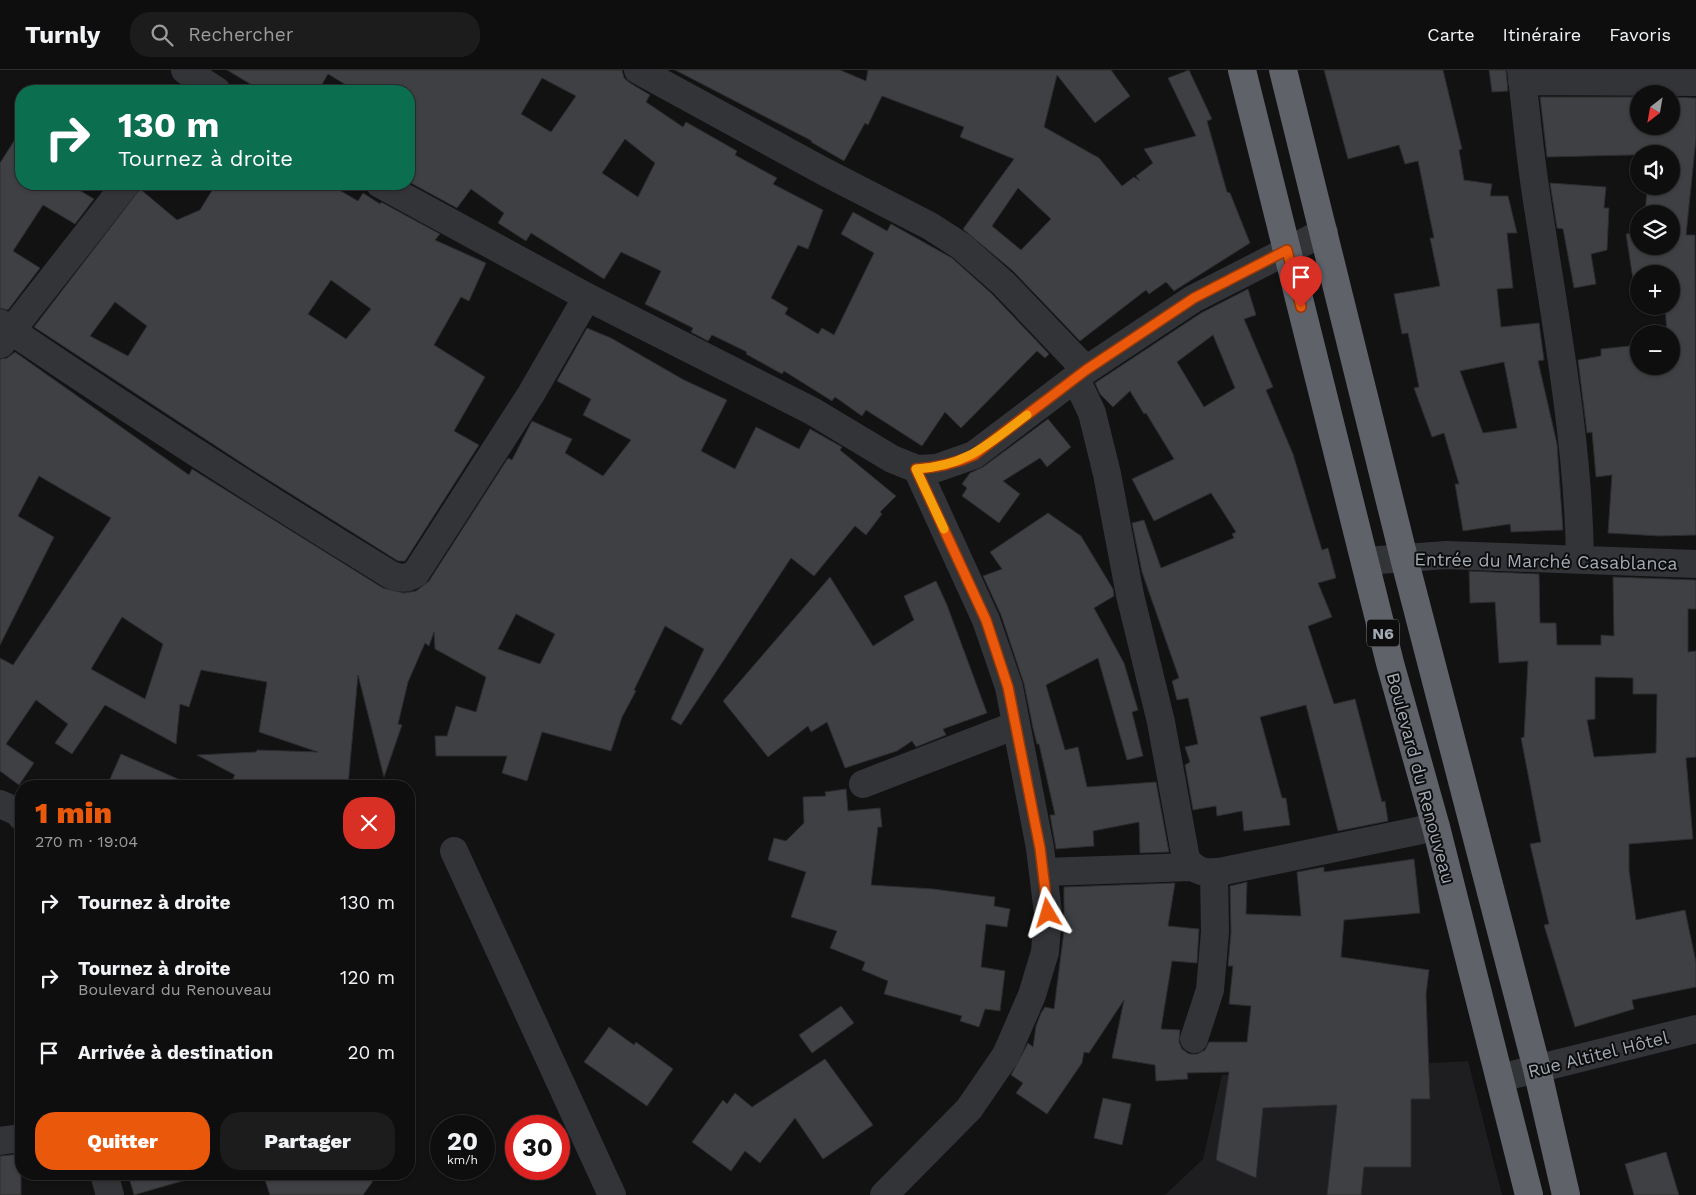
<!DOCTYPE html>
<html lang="fr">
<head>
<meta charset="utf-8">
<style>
  body { margin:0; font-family:"Work Sans",sans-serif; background:#1c1c1c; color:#f1f3f6; height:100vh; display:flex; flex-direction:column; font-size:19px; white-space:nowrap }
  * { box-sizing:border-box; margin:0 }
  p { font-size:16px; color:#9b9c9e }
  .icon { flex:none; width:28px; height:28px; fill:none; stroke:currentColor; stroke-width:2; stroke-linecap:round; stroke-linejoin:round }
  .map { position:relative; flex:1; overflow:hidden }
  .side { position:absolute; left:15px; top:710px; width:400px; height:400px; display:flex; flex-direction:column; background:#0e0e0e; border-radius:20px; box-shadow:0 1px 4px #0004,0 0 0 1px #2e2e2e }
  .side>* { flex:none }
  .hud { position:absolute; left:15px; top:15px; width:400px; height:105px; border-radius:20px; box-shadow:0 1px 4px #0004,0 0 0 1px #2e2e2e; background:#0b6e4f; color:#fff; overflow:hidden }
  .needle { width:32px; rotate:211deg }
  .buttons { position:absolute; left:1630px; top:15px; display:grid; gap:10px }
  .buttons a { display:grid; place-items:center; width:50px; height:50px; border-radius:50%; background:#0e0e0e; box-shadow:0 1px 4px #0004,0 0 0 1px #2e2e2e; font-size:25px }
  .speed { position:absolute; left:430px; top:1045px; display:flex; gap:10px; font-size:25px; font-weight:700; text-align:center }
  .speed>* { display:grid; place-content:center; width:65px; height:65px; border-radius:50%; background:#0e0e0e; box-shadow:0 1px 4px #0004,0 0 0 1px #2e2e2e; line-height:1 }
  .speed small { font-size:12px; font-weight:400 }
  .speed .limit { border:8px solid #d22; background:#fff; color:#111 }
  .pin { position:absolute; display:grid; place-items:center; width:42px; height:42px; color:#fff; margin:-51px -21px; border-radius:50% 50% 50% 0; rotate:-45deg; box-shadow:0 0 5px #0007 }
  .pin .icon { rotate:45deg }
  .me { position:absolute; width:55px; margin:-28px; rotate:353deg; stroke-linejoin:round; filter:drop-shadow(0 0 4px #0008) }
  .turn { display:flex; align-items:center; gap:18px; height:105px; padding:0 20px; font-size:22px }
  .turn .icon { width:65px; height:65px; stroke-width:2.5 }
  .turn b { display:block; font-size:35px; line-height:42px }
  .round { display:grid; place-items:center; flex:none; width:52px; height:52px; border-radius:20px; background:#1c1c1c }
  .head { display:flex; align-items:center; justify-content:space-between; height:85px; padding:0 20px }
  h1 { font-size:30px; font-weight:800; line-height:38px; color:#ea580c }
  .primary-button { display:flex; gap:10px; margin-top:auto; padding:10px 20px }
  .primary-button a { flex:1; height:58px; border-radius:20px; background:#ea580c; color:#fff; font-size:20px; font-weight:800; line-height:58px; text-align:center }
  .primary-button a+a { background:#1c1c1c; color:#f1f3f6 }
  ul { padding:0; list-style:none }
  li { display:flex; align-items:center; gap:15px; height:75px; padding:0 20px }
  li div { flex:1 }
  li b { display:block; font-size:19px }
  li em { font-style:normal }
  header { display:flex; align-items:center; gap:30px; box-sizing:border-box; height:70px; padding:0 25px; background:#0e0e0e; border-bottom:1px solid #2e2e2e }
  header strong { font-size:24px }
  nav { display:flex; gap:28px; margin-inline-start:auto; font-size:18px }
  .search { width:350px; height:45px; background:#1c1c1c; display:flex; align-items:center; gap:12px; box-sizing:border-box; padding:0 18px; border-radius:20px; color:#9b9c9e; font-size:19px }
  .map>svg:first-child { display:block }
  .built { fill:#1e1e20 }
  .building { fill:#3e4043; stroke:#2c2c2f; fill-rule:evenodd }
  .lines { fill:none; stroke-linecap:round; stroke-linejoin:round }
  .street { stroke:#333438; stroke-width:28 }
  .highway { stroke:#5f6269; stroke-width:28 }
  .route-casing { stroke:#983908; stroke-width:12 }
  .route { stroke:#ea580c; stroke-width:9 }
  .slow { stroke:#f59e0b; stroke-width:9 }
  .labels { text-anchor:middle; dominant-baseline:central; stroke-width:4; stroke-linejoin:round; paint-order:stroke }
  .shield { fill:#0d0d0e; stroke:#767b82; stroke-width:1 }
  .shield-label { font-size:16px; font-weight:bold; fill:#a3aab4 }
  .street-label { font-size:18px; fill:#a3aab4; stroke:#0d0d0e }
</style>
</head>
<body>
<header>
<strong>Turnly</strong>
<div class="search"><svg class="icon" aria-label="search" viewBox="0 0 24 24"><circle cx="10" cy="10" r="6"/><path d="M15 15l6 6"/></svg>Rechercher</div>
<nav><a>Carte</a><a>Itinéraire</a><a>Favoris</a></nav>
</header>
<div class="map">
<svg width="1696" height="1125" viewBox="0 0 1696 1125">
  <rect width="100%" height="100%" fill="#121213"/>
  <path class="built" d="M 1468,991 L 1502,1125 L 1165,1125 L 1203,1089 L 1222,1005 Z"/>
  <path class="building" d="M 227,0 L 622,0 L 624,8 L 630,13 L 650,25 L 646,32 L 683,57 L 686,52 L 737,81 L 735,85 L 777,108 L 773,114 L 823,140 L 808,179 L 798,175 L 771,228 L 788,238 L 785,244 L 818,264 L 822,258 L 834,265 L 874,183 L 841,164 L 853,142 L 887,161 L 891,154 L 952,188 L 992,224 L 1049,284 L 1045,288 L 1037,281 L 961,358 L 945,342 L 922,376 L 866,340 L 862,346 L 835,327 L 832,331 L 784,301 L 782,304 L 746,284 L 747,282 L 712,265 L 708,271 L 691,262 L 693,258 L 645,234 L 661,201 L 621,182 L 604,209 L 531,163 L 526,171 L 498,153 L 504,143 L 471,119 L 457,138 L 409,112 L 409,21 L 356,21 L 328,4 L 318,21 L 262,21 ZM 542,8 L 576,26 L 551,62 L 521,44 ZM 625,69 L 655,93 L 638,127 L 602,103 Z
    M 675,0 L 840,0 L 866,11 L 868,0 L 1111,0 L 1130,26 L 1095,53 L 1057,5 L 1044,57 L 1099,88 L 1122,116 L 1134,107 L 1140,111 L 1136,106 L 1153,93 L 1144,79 L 1196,66 L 1168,8 L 1189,0 L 1212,49 L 1207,51 L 1227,122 L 1230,123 L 1250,173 L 1174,221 L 1166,212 L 1149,224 L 1146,220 L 1080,271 L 1013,201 L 963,159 L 1014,89 L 960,67 L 964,57 L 882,26 L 868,55 L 865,53 L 844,91 L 811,72 L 812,71 ZM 1018,118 L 1051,149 L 1021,180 L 992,156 Z
    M 1324,0 L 1443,0 L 1462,79 L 1459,80 L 1464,110 L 1492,114 L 1490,126 L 1508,126 L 1517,163 L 1507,163 L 1513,218 L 1497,219 L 1501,257 L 1539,253 L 1544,290 L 1538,291 L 1557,374 L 1563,460 L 1511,462 L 1510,454 L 1463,461 L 1455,414 L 1459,414 L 1444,363 L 1432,367 L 1414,318 L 1419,317 L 1408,263 L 1402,264 L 1394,224 L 1440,216 L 1430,168 L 1434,168 L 1418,91 L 1405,94 L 1399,75 L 1348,89 ZM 1504,292 L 1517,358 L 1483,363 L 1460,301 Z
    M 1489,0 L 1506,0 L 1508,21 L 1492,22 Z
    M 1540,27 L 1639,27 L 1639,56 L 1671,56 L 1671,27 L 1696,28 L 1696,69 L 1686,165 L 1695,165 L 1696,465 L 1660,466 L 1608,463 L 1612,405 L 1596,407 L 1592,362 L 1587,363 L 1578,290 L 1601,286 L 1601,279 L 1639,275 L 1639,296 L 1671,296 L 1671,264 L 1667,264 L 1665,236 L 1671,236 L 1671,204 L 1639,204 L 1637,235 L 1626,164 L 1639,162 L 1639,176 L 1671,176 L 1671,144 L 1645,144 L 1647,120 L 1664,122 L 1664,116 L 1671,116 L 1671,84 L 1547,87 Z
    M 21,60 L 21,114 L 69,114 L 94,129 L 75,154 L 43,135 L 13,181 L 40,198 L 8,240 L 0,238 L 0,93 Z
    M 1550,113 L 1606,117 L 1604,138 L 1609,138 L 1607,180 L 1591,184 L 1596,214 L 1574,218 L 1563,159 L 1557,158 Z
    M 216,114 L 329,114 L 358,131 L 363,123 L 380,134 L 381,132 L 440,164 L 435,170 L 486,193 L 469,231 L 461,227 L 434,275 L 485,307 L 454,361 L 479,375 L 405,491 L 398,491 L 251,399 L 34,257 L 140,119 L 177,150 L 200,140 ZM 331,210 L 371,239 L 346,269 L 308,244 ZM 115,232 L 147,256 L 128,286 L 90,266 Z
    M 1248,219 L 1256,245 L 1244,249 L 1273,317 L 1266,320 L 1293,384 L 1322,480 L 1328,478 L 1336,508 L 1318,513 L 1332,547 L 1308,556 L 1334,634 L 1355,629 L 1382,732 L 1385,731 L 1388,751 L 1338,761 L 1306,635 L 1260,647 L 1282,728 L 1286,728 L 1290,755 L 1244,761 L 1242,741 L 1217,746 L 1216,736 L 1193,740 L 1185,695 L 1190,692 L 1185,677 L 1198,674 L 1188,628 L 1177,630 L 1172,611 L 1179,608 L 1142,502 L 1132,453 L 1144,450 L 1161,498 L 1234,468 L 1232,464 L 1236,462 L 1211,423 L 1154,451 L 1132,409 L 1174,389 L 1146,343 L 1144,344 L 1130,321 L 1113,337 L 1100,324 L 1095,313 L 1201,243 ZM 1213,265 L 1235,318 L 1204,337 L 1177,292 Z
    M 587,258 L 611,268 L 684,310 L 727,330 L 701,381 L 735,399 L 756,357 L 799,379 L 810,359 L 842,377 L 840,380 L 896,426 L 880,442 L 882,444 L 866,465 L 855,456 L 814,506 L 791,488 L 681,655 L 671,649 L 704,579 L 665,556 L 634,620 L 636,621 L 622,647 L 611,681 L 542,662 L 527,711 L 502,703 L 507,686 L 436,686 L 435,666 L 447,666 L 456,636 L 476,642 L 486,607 L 435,579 L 434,562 L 429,576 L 425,573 L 408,612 L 398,654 L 402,655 L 384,707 L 358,605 L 348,716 L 229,716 L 235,705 L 197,685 L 256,682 L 257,680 L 318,682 L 259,662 L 267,612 L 201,600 L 189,637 L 180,634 L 176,674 L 105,635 L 72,684 L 55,673 L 68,654 L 36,630 L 6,674 L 34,693 L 19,715 L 0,701 L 0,588 L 13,595 L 111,448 L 39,406 L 18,446 L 54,467 L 0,575 L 0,289 L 7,288 L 15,282 L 189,405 L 192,399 L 383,518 L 404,523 L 416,521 L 429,511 L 508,388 L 512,390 L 532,351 L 572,369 L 565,383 L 603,406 L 631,370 L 583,345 L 591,329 L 557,311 ZM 516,544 L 555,564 L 540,594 L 498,579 ZM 122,547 L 163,574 L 145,629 L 91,599 Z
    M 1048,349 L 1071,377 L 1047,397 L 1040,388 L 1003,411 L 1020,424 L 999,453 L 962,426 L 967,418 L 962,414 L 970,403 L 983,397 Z
    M 1048,443 L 1081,466 L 1113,519 L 1114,526 L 1094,538 L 1124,593 L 1138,640 L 1132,642 L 1143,686 L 1127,690 L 1098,588 L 1046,615 L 1065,680 L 1078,677 L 1087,717 L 1156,712 L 1169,782 L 1140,783 L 1139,752 L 1093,761 L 1094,776 L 1056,779 L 1050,745 L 1055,745 L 1039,674 L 1037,674 L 1033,658 L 1024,614 L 1001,545 L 983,506 L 1002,499 L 990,482 Z
    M 1469,501 L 1539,504 L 1540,553 L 1556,553 L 1557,575 L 1601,575 L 1601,565 L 1614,566 L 1613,507 L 1696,510 L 1696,539 L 1688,539 L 1688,582 L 1696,581 L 1696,687 L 1686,688 L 1693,769 L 1629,774 L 1629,800 L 1636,850 L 1685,840 L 1696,892 L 1696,917 L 1632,930 L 1634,939 L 1575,957 L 1544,855 L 1549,854 L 1530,774 L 1541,772 L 1521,668 L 1524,667 L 1528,591 L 1499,593 L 1495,532 L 1470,533 ZM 1595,607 L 1633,608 L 1633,624 L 1657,624 L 1656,683 L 1594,687 L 1587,650 L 1595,649 Z
    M 830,507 L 873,576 L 914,550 L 904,526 L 936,511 L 947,535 L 987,643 L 943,659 L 946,665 L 916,677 L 912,671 L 897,681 L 845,698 L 827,652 L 811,662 L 808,656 L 768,687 L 723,631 Z
    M 121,684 L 194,716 L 126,716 L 110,709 Z
    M 846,719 L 848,741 L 880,738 L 882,757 L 878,757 L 871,815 L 933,819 L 995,827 L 994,836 L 1010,839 L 1007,857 L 986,854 L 981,897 L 1005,901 L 1000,941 L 985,939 L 979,957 L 960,951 L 962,946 L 884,924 L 888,911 L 862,900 L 865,892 L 830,878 L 837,861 L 791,847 L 806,802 L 768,790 L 774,768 L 786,771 L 804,753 L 803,727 L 826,726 L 825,722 Z
    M 1414,789 L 1420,843 L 1344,850 L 1341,887 L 1429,900 L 1426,924 L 1430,1029 L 1411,1029 L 1411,1097 L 1364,1097 L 1361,1125 L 1327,1125 L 1337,1035 L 1263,1038 L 1256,1108 L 1216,1090 L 1229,1002 L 1187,1003 L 1188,1009 L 1156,1011 L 1155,995 L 1112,988 L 1124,930 L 1089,983 L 1084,982 L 1082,993 L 1047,1044 L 1016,1023 L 1023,1013 L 1011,1005 L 1028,973 L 1033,977 L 1036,956 L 1041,943 L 1045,937 L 1054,939 L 1064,861 L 1064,817 L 1175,813 L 1168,856 L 1199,859 L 1197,893 L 1172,891 L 1161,959 L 1180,960 L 1179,972 L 1182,979 L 1189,984 L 1197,984 L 1205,980 L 1209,972 L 1247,972 L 1251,936 L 1229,934 L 1233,896 L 1228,896 L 1231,862 L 1230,816 L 1247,812 L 1246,844 L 1301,846 L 1297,802 L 1324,797 L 1324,802 Z
    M 841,936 L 854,953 L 812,983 L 799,965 Z
    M 609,957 L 634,975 L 636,972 L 673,999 L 647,1036 L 584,992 Z
    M 825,989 L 873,1055 L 823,1089 L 795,1048 L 760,1093 L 745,1081 L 731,1101 L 692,1072 L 723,1030 L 727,1034 L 735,1023 L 752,1037 Z
    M 1103,1028 L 1131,1034 L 1122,1075 L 1094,1068 Z
    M 1666,1082 L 1679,1125 L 1634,1125 L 1625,1094 Z
    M 21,1084 L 21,1125 L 0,1125 L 0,1086 Z
    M 128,1104 L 188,1104 L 189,1109 L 134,1125 Z
    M 263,1104 L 378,1104 L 363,1125 L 270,1125 Z"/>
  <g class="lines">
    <path class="street" d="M 185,0 L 217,21
      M 638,0 L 823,101 L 930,156 L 961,176 L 1003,213 L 1086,300
      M 1521,0 C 1526,39 1529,78 1535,117 C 1553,240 1578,363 1580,488
      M 1522,11 L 1696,12
      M 380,114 L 587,227 L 812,341 L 892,389 L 917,399 L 937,398 L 974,385 L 1086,300 L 1193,229 L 1324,162
      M 0,253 C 128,340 259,424 391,505 C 401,509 407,509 416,503 L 531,324 L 587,227
      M 1,274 L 126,114
      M 1076,309 L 1092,343 L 1107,404 L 1130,525 L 1161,652 L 1186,789 C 1196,803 1207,804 1224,801 L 1436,757
      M 1366,491 L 1446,485 L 1696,494
      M 863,714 L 1016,655
      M 0,734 L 18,742 L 21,746
      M 454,781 L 612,1125
      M 1043,802 L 1192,797
      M 1194,969 L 1210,920 L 1215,862 L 1214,803
      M 1500,1008 L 1696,959
      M 0,1071 L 21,1068
      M 104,1104 L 110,1125
      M 884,1125 L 969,1039 L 1006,985 L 1032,925 L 1045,882 L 1048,843 L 1040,778 L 1009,617 L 986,550 L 917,399"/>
    <path class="highway" d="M 1242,0 L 1390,593 L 1436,757 L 1529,1125
      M 1283,0 L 1404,488 L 1537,999 L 1566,1125"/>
  </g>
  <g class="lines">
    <g class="route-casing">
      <path id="route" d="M 1048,843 L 1040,778 L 1008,617 L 986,550 L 916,399 C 938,397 954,394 974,385 L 1086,300 L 1194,228 L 1287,180 L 1301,237"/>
    </g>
    <use href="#route" class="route"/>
    <path class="slow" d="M 944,459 L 916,399 C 967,396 988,374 1027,345"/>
  </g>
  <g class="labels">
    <rect class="shield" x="1367" y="549.5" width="32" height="27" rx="4"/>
    <g class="shield-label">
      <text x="1383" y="563">N6</text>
    </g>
    <g class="street-label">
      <text transform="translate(1546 491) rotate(1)">Entrée du Marché Casablanca</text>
      <text transform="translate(1421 708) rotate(75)">Boulevard du Renouveau</text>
      <text transform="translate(1598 984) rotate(-14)">Rue Altitel Hôtel</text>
    </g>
  </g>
</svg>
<div class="buttons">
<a><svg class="needle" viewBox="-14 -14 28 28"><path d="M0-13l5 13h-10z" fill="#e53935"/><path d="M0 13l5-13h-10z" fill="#9b9c9e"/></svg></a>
<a><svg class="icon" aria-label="sound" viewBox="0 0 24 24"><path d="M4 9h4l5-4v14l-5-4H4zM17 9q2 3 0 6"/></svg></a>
<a><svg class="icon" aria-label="layers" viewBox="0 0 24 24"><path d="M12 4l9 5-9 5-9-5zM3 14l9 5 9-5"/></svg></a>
<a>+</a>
<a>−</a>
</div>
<div class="speed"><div>20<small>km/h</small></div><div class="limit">30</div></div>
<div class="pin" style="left:1301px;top:237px;background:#d93025"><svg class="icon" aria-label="arrive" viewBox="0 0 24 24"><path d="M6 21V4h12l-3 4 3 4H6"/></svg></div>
<svg class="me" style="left:1048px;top:843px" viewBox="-20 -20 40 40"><path d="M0-17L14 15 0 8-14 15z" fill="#ea580c" stroke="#fff" stroke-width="4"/></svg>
<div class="hud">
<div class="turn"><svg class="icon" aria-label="right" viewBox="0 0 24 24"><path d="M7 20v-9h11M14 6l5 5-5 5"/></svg><div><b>130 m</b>Tournez à droite</div></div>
</div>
<section class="side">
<div class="head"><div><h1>1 min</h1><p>270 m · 19:04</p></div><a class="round" style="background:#d93025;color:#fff"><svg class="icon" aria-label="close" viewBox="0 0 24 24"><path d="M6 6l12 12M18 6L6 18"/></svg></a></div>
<ul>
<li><svg class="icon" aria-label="right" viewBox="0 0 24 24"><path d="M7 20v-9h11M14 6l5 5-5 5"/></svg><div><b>Tournez à droite</b></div><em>130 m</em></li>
<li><svg class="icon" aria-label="right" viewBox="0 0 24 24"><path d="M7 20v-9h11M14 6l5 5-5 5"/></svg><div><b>Tournez à droite</b><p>Boulevard du Renouveau</p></div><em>120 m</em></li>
<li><svg class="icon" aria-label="arrive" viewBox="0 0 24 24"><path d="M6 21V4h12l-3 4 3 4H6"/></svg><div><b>Arrivée à destination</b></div><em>20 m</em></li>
</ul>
<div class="primary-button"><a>Quitter</a><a>Partager</a></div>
</section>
</div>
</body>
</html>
